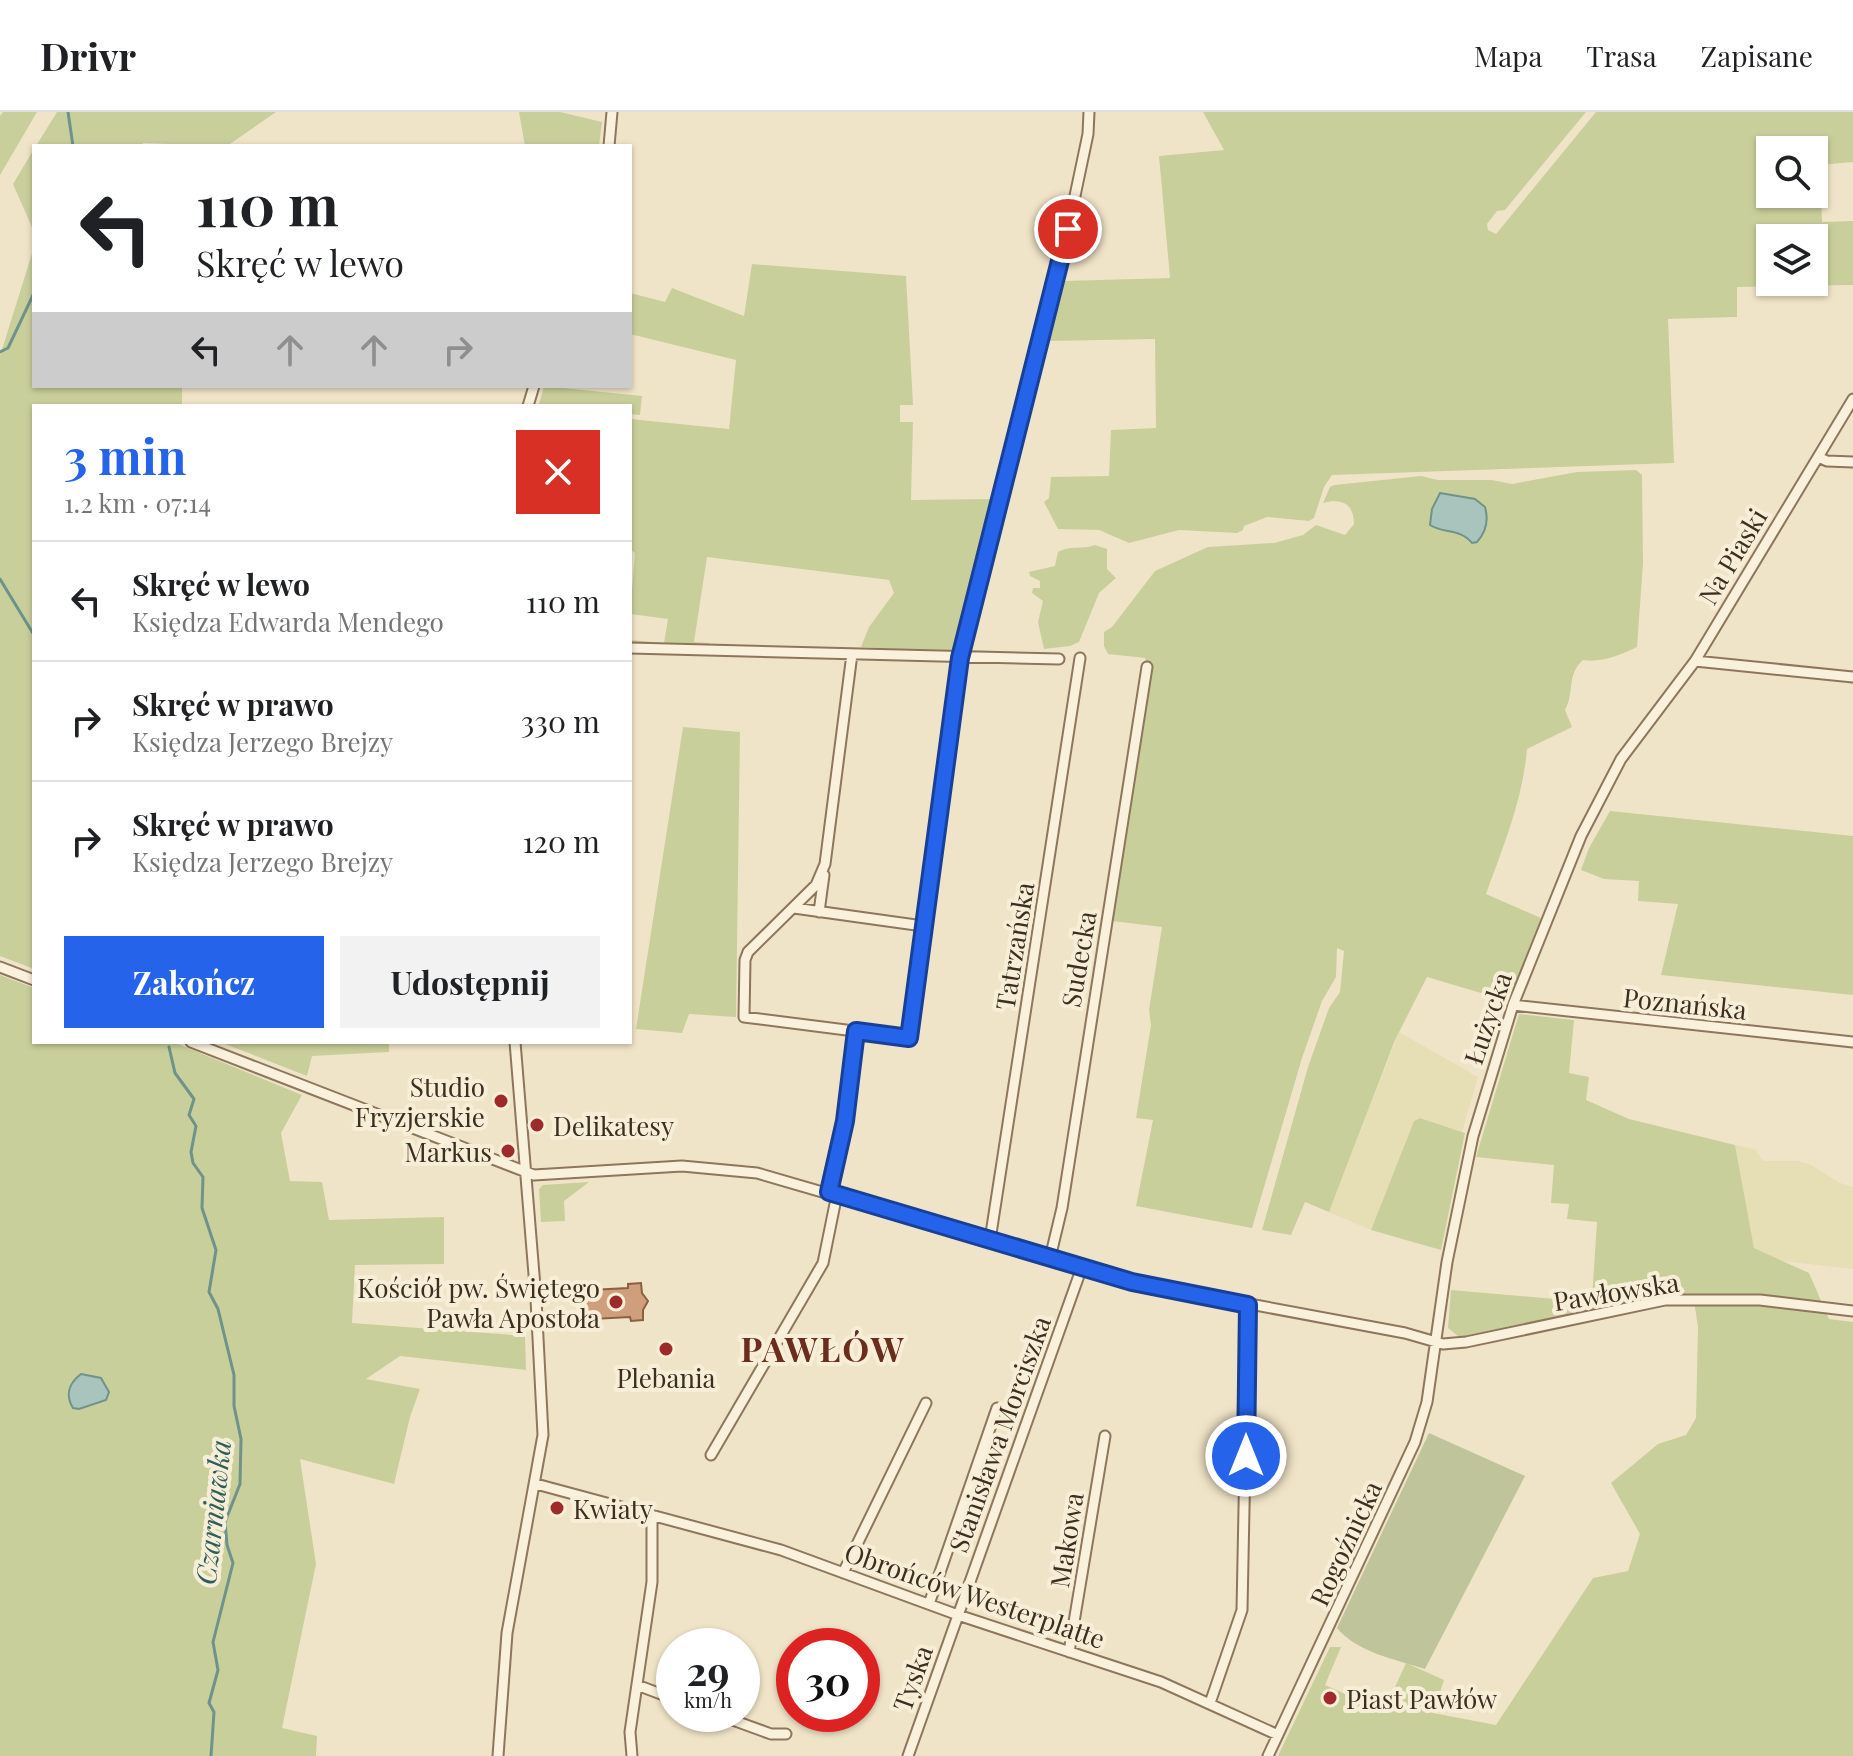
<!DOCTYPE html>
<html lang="pl">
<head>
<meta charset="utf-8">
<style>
  body { margin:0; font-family:"Playfair Display",serif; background:#f2f2f2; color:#202124; height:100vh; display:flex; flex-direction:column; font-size:30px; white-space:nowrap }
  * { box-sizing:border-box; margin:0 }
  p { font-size:26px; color:#757577 }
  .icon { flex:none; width:44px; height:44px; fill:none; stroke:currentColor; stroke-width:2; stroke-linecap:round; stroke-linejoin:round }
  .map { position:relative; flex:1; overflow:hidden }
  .drawer { position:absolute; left:32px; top:292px; width:600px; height:640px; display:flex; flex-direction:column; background:#fff; border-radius:0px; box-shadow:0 2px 6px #0004 }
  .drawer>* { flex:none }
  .top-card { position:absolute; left:32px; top:32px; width:600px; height:244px; border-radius:0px; box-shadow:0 2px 6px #0004; background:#fff; color:#202124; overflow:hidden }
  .buttons { position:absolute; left:1756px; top:24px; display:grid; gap:16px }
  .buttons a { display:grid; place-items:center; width:72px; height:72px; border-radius:0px; background:#fff; box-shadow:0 2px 6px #0004; font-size:40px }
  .speed { position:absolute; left:656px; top:1516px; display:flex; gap:16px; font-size:40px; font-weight:700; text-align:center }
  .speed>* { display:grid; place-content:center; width:104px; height:104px; border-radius:50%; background:#fff; box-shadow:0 2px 6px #0004; line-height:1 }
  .speed small { font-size:20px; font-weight:400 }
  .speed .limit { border:12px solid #d22; background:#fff; color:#111 }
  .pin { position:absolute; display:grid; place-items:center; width:68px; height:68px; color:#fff; margin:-34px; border:4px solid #fff; border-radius:50%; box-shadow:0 2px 8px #0007 }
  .me { position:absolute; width:88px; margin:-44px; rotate:0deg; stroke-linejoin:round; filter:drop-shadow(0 0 6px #0008) }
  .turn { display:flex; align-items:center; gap:28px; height:168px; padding:0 32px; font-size:36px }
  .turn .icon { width:104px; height:104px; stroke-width:2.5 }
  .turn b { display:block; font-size:56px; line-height:68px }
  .lanes { display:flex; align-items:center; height:76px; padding:0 32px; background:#0003; justify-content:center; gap:40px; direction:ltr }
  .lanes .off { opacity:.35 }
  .round { display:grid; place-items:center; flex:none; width:84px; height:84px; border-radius:0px; background:#f2f2f2 }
  .headline { display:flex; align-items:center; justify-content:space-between; height:136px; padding:0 32px }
  h1 { font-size:48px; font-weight:700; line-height:60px; color:#2563eb }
  .action { display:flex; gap:16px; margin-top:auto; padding:16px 32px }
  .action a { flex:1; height:92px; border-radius:0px; background:#2563eb; color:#fff; font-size:32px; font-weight:700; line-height:92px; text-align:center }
  .action a+a { background:#f2f2f2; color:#202124 }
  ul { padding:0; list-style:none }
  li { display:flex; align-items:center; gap:24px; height:120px; padding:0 32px; border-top:2px solid #e0e0e0 }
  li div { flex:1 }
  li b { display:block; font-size:30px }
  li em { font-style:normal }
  header { display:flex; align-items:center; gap:48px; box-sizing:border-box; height:112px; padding:0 40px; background:#fff; border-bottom:2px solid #e0e0e0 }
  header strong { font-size:38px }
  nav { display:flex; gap:44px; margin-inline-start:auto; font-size:28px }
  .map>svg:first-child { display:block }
  .farmland { fill:#e6deb5 }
  .green { fill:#c9cf9b; fill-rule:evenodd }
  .cemetery { fill:#bfc49a }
  .water { fill:#a9c4bc; stroke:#6f938a; stroke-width:2 }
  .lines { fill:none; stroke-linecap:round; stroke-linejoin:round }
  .stream { stroke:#6f938a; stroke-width:3 }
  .building { fill:#cf9f7d; stroke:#8d5f41; stroke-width:2 }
  .minor-casing { stroke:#8d765c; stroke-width:13 }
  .minor { stroke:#faf1dc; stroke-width:9 }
  .route-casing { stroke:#184099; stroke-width:20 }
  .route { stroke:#2563eb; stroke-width:14 }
  .poi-dot { fill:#9e2a2b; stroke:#f7eed8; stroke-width:3 }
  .labels { text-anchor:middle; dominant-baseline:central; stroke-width:8; stroke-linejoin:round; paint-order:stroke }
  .street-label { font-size:26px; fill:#3d2e20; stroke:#f7eed8 }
  .poi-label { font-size:26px; fill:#3d2e20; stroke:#f7eed8; text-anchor:end }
  .water-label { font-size:28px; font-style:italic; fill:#2f5d5a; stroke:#f7eed8 }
  .district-label { font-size:34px; font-weight:bold; letter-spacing:2px; fill:#6b2e1e; stroke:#f7eed8 }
</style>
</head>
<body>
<header>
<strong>Drivr</strong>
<nav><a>Mapa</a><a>Trasa</a><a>Zapisane</a></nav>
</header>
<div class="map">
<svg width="1853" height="1644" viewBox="0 0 1853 1644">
  <rect width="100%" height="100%" fill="#f0e4c8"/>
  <path class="farmland" d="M 1399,920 L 1478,965 L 1462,1020 L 1420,1006 L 1414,1009 L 1371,1118 L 1329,1100 Z
    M 1735,1033 L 1755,1037 L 1763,1049 L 1797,1049 L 1811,1053 L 1840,1071 L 1853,1075 L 1853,1157 L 1782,1149 L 1754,1136 Z"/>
  <path class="green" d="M 3,0 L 37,0 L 0,63 L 0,4 Z
    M 57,0 L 276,0 L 227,34 L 143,31 L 142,34 L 36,34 Z
    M 519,0 L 560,0 L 602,10 L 599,34 L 525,34 Z
    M 1203,0 L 1586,0 L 1505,98 L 1497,99 L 1487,112 L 1488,118 L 1496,122 L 1596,0 L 1853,0 L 1853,50 L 1820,53 L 1822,110 L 1853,109 L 1853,173 L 1737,175 L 1737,205 L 1668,207 L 1674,351 L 1332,363 L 1324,375 L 1314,406 L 1309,409 L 1267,405 L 1244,414 L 1243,418 L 1237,421 L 1179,418 L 1129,431 L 1099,418 L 1058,417 L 1044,390 L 1049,386 L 1051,365 L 1109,364 L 1111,318 L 1156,316 L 1155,227 L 1049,229 L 1063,169 L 1170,166 L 1159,44 L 1224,38 ZM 1770,38 L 1814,38 L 1814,82 L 1770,82 ZM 1770,126 L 1814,126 L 1814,170 L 1770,170 Z
    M 34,37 L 34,120 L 13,72 Z
    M 34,135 L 34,274 L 182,274 L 182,294 L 34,294 L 34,857 L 0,844 L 0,244 Z
    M 752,152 L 906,164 L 913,293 L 900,293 L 900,310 L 913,310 L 911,388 L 991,387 L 992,391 L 958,535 L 951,540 L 861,535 L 869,515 L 894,481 L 889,468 L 707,445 L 694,530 L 709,531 L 709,535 L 630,532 L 630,528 L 664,531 L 668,507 L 630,502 L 635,441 L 630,437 L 630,307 L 729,317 L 736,248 L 630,222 L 630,181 L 665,190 L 672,176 L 744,204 Z
    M 544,274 L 642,284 L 640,303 L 630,302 L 630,294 L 545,294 L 539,292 Z
    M 1636,358 L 1642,363 L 1643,451 L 1637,535 C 1621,543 1600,551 1583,548 C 1566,563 1575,581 1565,598 L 1572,615 L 1527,637 C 1523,687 1503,735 1486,782 L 1541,806 L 1508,889 L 1427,865 L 1395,928 L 1329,1100 L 1305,1090 L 1291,1123 L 1262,1118 L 1308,955 L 1329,896 L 1340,880 L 1344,839 L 1337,836 L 1336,865 L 1322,889 L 1302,946 L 1252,1116 L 1136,1094 L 1153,1008 L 1136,1006 L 1151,913 L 1149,898 L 1162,815 L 1112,809 L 1150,561 L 1145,546 L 1108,542 L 1104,534 L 1104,520 L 1112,515 L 1155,459 L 1208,435 L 1274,431 L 1303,423 L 1316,413 L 1345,423 L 1354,412 C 1354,392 1342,386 1323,391 L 1330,375 L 1334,373 L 1421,364 L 1438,368 L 1492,368 L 1512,372 L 1577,360 Z
    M 1095,433 L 1107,437 L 1107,457 L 1116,466 L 1099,481 L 1079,530 L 1070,534 L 1044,537 L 1038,510 L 1043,489 L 1032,481 L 1033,476 L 1040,476 L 1040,469 L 1030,464 L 1029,460 L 1055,454 L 1058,440 C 1069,433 1082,438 1095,433 Z
    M 683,615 L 740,620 L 736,905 L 689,902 L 682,921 L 636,917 Z
    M 1610,699 L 1853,724 L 1853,883 L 1661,863 L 1678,792 L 1638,789 L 1639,769 L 1604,767 L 1581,758 L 1589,736 Z
    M 0,863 L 34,876 L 34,930 L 173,930 L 302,983 L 281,1021 L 290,1069 L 322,1070 L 329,1108 L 444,1105 L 444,1152 L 355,1153 L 352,1211 L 525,1224 L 526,1258 L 400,1244 L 366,1267 L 420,1277 L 410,1305 L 394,1372 L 300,1347 L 316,1452 L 282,1616 L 317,1624 L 316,1644 L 0,1644 Z
    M 1519,902 L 1574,908 L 1569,961 L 1589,965 L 1586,988 L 1629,1007 L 1735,1033 L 1754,1136 L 1809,1161 L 1829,1207 L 1853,1210 L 1853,1644 L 1278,1644 L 1330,1535 L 1341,1535 L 1325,1573 L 1384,1599 L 1406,1551 L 1444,1568 L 1433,1601 L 1496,1613 L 1593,1466 L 1628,1459 L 1640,1422 L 1611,1371 L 1658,1332 L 1686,1323 L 1696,1306 L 1698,1215 L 1693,1182 L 1656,1184 L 1459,1225 L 1448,1216 L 1451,1178 L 1555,1187 L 1592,1186 L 1597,1110 L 1567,1107 L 1569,1092 L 1551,1091 L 1554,1053 L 1476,1045 Z
    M 220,930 L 389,930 L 389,940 L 312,944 L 307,964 Z
    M 1420,1006 L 1465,1021 L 1441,1138 L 1371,1118 L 1414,1009 Z
    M 589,1070 L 564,1089 L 565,1109 L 541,1110 L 539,1077 L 543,1073 Z"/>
  <path class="cemetery" d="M 1429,1321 L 1525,1364 L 1425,1557 C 1395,1547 1358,1541 1337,1516 Z"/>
  <path class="water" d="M 1440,381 L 1475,387 L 1485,395 C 1489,409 1486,420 1477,430 L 1472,431 C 1460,416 1444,422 1430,413 L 1432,397 Z
    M 81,1262 L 101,1266 L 109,1280 L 106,1288 L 79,1297 L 73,1296 C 65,1283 69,1271 81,1262 Z"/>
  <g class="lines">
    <path class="stream" d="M 68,0 L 73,34
      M 0,240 L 8,236 L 34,181
      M 0,467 L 34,523
      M 169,935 L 175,961 L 194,987 L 189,1003 L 196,1014 L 191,1040 L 193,1051 L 203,1065 L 202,1096 L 216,1138 L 209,1180 L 218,1197 L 234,1263 L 234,1294 L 241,1327 L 240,1372 L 225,1410 L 227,1433 L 233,1451 L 213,1530 L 218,1558 L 209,1591 L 214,1600 L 211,1644"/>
  </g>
  <path class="building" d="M 641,1171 L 642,1181 L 648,1189 L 643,1198 L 643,1208 L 631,1209 L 630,1205 L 593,1207 L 593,1200 L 583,1200 L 582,1186 L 592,1185 L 591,1178 L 628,1176 L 628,1172 Z"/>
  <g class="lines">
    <g class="minor-casing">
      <path id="minor" d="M 609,34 L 612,0
        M 528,294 L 534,274
        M 1818,345 L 1827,349 L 1853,350
        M 630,536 L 1059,547
        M 852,542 L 825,752 L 816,773 L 748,840 L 745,848 L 744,905 L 909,926 L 960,546 L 1068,117 L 1088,22 L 1089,0
        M 1695,549 L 1853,565
        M 794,796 L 923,814
        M 819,800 L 824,763
        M 0,855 L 34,868
        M 1513,893 L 1853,930
        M 191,930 L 534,1063 L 682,1054 L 757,1061 L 1132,1170 L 1405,1221 L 1443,1232 L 1466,1230 L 1665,1188 L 1760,1188 L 1853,1199
        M 829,1080 L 845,1009 L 856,919
        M 990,1128 L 1080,546
        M 1050,1146 L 1062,1096 L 1147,555
        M 711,1343 L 823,1151 L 837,1082
        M 536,1372 L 781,1438 L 958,1503 L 1161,1570 L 1278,1623
        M 843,1461 L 926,1291
        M 929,1492 L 997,1296
        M 1069,1540 L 1105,1324
        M 637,1573 L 674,1587
        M 1210,1591 L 1242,1498 L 1248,1193
        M 716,1602 L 771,1622 L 786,1622
        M 498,1644 L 507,1521 L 543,1323 L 536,1187 L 515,930
        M 632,1644 L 630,1620 L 652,1470 L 652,1403
        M 908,1644 L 1082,1155
        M 1268,1644 L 1415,1330 L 1427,1290 L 1447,1150 L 1473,1024 L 1513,893 L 1581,724 L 1621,647 L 1695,549 L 1853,287"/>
    </g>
    <use href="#minor" class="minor"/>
  </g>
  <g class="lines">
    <g class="route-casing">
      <path id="route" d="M 1068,117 L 960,546 L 909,926 L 856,919 L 845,1009 L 829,1080 L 1132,1170 L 1248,1193 L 1246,1344"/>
    </g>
    <use href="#route" class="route"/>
  </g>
  <g class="poi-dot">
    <circle cx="501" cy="989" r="8"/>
    <circle cx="537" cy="1013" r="8"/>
    <circle cx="508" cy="1039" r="8"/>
    <circle cx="616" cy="1190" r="8"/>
    <circle cx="666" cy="1237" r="8"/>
    <circle cx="557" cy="1396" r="8"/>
    <circle cx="1330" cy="1586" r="8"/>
  </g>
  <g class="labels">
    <g class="street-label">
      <text transform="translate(1732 444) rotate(-59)">Na Piaski</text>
      <text transform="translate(1014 834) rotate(-81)">Tatrzańska</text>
      <text transform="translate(1078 847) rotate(-80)">Sudecka</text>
      <text transform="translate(1685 891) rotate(6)">Poznańska</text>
      <text transform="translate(1487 906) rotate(-71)">Łużycka</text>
      <text transform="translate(1616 1179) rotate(-9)">Pawłowska</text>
      <text transform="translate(999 1322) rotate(-70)">Stanisława Morciszka</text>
      <text transform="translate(1066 1428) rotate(-81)">Makowa</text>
      <text transform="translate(1345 1431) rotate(-65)">Rogoźnicka</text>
      <text transform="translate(975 1483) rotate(19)">Obrońców Westerplatte</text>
      <text transform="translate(912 1566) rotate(-70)">Tyska</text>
    </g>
    <g class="poi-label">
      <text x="485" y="974">Studio<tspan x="485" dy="30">Fryzjerskie</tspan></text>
      <text x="553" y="1013" text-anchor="start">Delikatesy</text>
      <text x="492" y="1039">Markus</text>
      <text x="600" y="1175">Kościół pw. Świętego<tspan x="600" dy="30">Pawła Apostoła</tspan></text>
      <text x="666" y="1265" text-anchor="middle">Plebania</text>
      <text x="573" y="1396" text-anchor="start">Kwiaty</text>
      <text x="1346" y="1586" text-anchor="start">Piast Pawłów</text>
    </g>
    <g class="water-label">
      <text transform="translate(212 1400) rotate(-84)">Czarniawka</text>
    </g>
    <g class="district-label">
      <text x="823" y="1236">PAWŁÓW</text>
    </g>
  </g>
</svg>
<div class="buttons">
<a><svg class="icon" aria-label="search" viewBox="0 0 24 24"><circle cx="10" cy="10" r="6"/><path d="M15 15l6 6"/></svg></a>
<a><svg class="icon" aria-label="layers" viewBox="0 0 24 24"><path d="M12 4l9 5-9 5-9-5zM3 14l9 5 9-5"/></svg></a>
</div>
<div class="speed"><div>29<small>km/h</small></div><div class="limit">30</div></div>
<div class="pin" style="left:1068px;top:117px;background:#d93025"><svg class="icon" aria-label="arrive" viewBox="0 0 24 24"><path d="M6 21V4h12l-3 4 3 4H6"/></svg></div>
<svg class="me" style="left:1246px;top:1344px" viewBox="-20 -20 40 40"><circle r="17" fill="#2563eb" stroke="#fff" stroke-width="3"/><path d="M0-11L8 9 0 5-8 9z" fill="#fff"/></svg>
<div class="top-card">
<div class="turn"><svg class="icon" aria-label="left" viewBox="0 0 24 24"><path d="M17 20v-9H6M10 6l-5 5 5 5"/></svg><div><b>110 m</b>Skręć w lewo</div></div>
<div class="lanes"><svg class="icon" aria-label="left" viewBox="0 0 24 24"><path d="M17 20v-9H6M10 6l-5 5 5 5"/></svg><svg class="icon off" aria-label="ahead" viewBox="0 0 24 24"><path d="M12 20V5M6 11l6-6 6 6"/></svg><svg class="icon off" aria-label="ahead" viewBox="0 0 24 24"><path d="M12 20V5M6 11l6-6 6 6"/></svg><svg class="icon off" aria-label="right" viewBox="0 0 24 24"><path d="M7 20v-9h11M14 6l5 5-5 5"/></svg></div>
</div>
<section class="drawer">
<div class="headline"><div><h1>3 min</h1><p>1.2 km · 07:14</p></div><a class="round" style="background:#d93025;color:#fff"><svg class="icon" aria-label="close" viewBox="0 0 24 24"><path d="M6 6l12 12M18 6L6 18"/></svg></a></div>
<ul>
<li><svg class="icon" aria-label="left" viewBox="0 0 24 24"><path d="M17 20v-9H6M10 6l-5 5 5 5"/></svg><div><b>Skręć w lewo</b><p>Księdza Edwarda Mendego</p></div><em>110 m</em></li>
<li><svg class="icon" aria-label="right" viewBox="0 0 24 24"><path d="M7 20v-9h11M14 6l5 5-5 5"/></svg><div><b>Skręć w prawo</b><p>Księdza Jerzego Brejzy</p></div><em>330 m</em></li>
<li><svg class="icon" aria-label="right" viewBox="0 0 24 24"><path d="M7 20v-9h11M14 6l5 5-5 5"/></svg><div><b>Skręć w prawo</b><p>Księdza Jerzego Brejzy</p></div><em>120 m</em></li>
</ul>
<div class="action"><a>Zakończ</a><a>Udostępnij</a></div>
</section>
</div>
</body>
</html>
